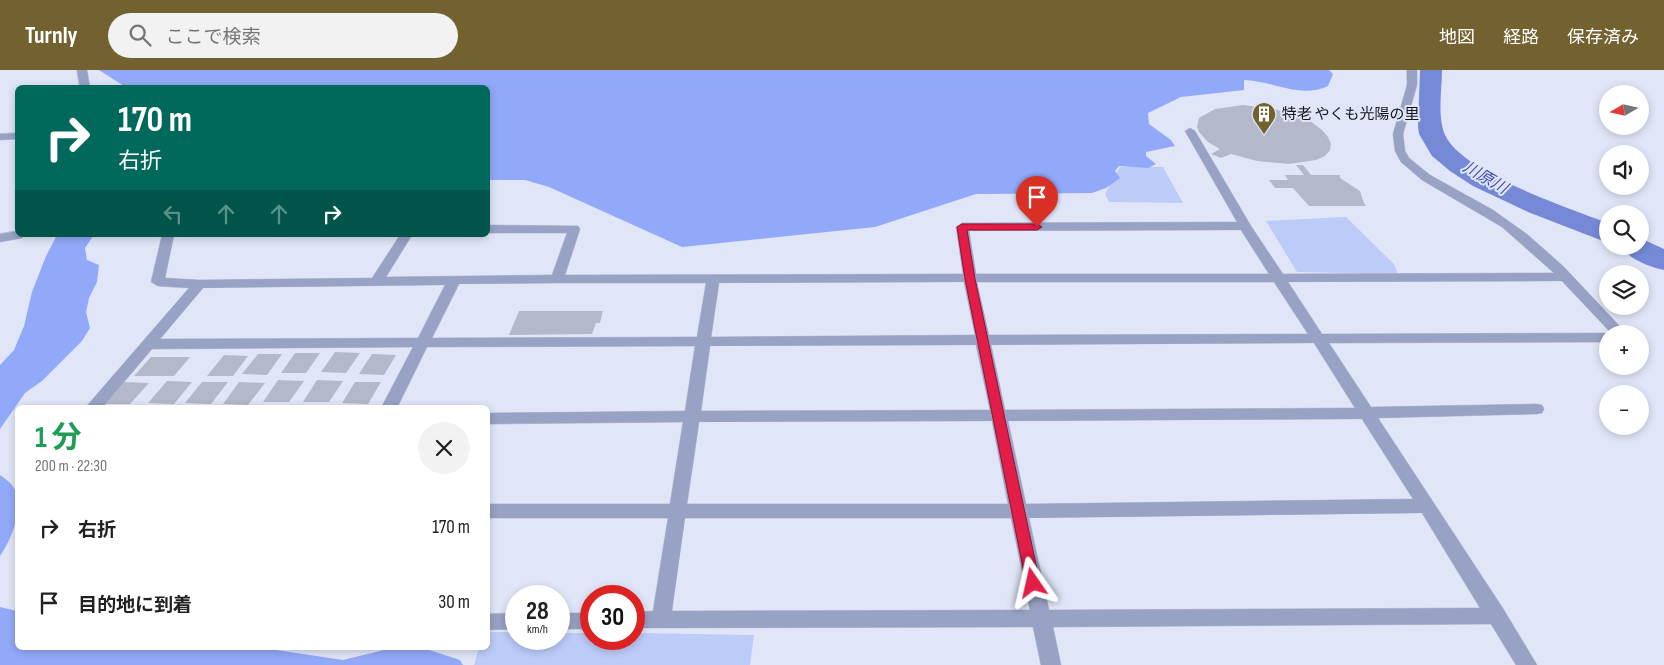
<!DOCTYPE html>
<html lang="ja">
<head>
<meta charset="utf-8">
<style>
  body { margin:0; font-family:"Sofia Sans Condensed","Noto Sans JP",sans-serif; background:#f2f2f2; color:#202124; height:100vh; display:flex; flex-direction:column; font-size:19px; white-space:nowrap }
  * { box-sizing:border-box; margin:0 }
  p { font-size:16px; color:#757577 }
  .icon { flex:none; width:28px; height:28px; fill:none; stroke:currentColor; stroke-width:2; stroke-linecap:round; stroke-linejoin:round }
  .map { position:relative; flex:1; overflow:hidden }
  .side { position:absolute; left:15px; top:335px; width:475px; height:245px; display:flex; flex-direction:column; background:#fff; border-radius:8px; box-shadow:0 2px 8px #0003 }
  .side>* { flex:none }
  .top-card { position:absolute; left:15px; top:15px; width:475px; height:152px; border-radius:8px; box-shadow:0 2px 8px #0003; background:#00695c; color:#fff; overflow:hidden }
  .needle { width:32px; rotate:261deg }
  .fabs { position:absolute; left:1599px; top:15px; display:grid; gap:10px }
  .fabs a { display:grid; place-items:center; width:50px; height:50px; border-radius:50%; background:#fff; box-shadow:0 2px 8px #0003; font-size:25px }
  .speed { position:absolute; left:505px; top:515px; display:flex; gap:10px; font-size:25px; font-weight:700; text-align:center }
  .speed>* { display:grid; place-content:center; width:65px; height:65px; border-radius:50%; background:#fff; box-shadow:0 2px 8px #0003; line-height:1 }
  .speed small { font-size:12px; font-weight:400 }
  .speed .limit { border:8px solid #d22; background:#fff; color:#111 }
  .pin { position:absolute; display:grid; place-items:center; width:42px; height:42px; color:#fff; margin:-51px -21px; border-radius:50% 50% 50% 0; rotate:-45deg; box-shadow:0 0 5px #0007 }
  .pin .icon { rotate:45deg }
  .me { position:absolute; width:55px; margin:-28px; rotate:349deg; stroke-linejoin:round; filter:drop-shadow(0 0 4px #0008) }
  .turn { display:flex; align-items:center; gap:18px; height:105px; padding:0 20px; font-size:22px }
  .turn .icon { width:65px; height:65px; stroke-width:2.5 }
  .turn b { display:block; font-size:35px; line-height:42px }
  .lanes { display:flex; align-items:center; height:48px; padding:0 20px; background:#0003; justify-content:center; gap:25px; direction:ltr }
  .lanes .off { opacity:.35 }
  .round { display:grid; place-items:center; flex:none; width:52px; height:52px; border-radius:26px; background:#f2f2f2 }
  .summary { display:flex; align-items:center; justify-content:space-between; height:85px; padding:0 20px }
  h1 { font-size:30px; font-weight:700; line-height:38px; color:#1e9e55 }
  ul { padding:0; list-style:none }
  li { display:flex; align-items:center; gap:15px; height:75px; padding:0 20px }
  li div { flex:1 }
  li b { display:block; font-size:19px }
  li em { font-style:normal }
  header { display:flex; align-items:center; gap:30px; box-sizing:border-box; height:70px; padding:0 25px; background:#736230; color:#fff }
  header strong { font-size:24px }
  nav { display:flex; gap:28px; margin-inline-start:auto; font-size:18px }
  .search { width:350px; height:45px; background:#f2f2f2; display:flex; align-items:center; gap:12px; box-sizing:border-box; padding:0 18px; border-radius:28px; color:#757577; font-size:19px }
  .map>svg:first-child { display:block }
  .green { fill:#bdcbf9 }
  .forest { fill:#92a9f9 }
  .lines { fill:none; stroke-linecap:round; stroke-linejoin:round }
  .river { fill:#7589d7; fill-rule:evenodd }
  .building { fill:#b3b9ca }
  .minor-casing { stroke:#bbc0d0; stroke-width:1 }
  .minor { fill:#97a2c5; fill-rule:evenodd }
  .route { fill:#e11d48; stroke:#92132f }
  .labels { text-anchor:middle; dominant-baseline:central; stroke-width:4; stroke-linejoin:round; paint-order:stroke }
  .far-poi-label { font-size:15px; fill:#14151b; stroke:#e0e6f8; text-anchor:start }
  .far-water-label { font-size:16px; font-style:italic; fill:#3c4ca9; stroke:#e0e6f8 }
</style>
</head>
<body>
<header>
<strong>Turnly</strong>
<div class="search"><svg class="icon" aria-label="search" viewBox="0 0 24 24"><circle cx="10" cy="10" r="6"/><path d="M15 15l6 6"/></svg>ここで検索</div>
<nav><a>地図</a><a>経路</a><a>保存済み</a></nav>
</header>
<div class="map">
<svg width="1664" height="595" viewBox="0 0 1664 595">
  <rect width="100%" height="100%" fill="#e0e6f8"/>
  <path class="green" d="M 1120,97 L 1163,97 L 1183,133 L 1109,132 L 1105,124 Z
    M 1346,147 L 1394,194 L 1398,204 L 1297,202 L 1266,151 Z
    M 488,562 L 516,562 L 516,569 L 559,569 L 559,563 L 591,563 L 591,569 L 634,569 L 634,563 L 754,565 L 750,595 L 474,595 L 479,578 L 488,578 Z"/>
  <path class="forest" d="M 99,0 L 1329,0 L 1333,4 L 1328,16 C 1300,29 1273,11 1244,10 L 1244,20 L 1181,27 L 1148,43 L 1149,54 L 1171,70 L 1175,76 L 1146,82 L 1146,86 L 1156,94 L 1148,98 L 1119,96 L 1115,101 L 1120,108 L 1106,118 L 1092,123 L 976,124 L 875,157 L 682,177 L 549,117 L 525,110 L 488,110 L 488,18 L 127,18 Z
    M 57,165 L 94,165 L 85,178 L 87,190 L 99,195 L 97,212 L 89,228 L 86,242 L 90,258 L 82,271 L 42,311 L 25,323 L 0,359 L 0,295 L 14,280 L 24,256 L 32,222 L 46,186 Z
    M 0,405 C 4,408 9,411 12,415 C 26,435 12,469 0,486 Z
    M 0,537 L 17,541 L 18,578 L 263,578 L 343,590 L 392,578 L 423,578 L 460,590 L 463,595 L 0,595 Z"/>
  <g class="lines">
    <path class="river" d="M 1420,0 L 1442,0 C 1442,20 1437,46 1445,65 C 1463,103 1568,138 1608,153 L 1608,173 L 1528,142 L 1473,116 L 1450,101 L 1432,86 L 1419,64 L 1418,56 Z
      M 1640,168 L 1664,179 L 1664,200 C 1649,197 1629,189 1620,176 L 1640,176 Z"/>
  </g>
  <path class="building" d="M 1243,35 L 1275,39 L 1310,51 L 1322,60 L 1328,67 L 1331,74 L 1330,80 L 1325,86 L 1316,90 L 1289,94 L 1257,91 L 1231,84 L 1221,88 L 1211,84 L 1220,79 L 1208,72 L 1199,62 L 1197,57 L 1199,48 L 1215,39 Z
    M 1296,95 L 1303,95 L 1311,105 L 1340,105 L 1340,108 L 1360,121 L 1364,133 L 1366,136 L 1309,136 L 1293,118 L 1275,118 L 1269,110 L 1288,110 L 1285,105 L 1304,105 Z
    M 519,241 L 603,241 L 600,253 L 596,253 L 592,264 L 509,265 Z
    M 335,282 L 360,283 L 346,303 L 321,302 Z
    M 295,283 L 320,283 L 306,303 L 281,303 Z
    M 258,284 L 282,284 L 267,305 L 242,304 Z
    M 372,284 L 396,285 L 384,305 L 359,304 Z
    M 224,285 L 248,286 L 233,306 L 207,306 Z
    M 151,287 L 190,287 L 174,306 L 134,306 Z
    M 278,310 L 304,311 L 289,332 L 263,332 Z
    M 317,310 L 343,311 L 329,332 L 303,332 Z
    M 167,311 L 192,312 L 174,334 L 148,333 Z
    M 124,312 L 149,313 L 130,334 L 104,334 Z
    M 202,312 L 228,312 L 211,334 L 185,333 Z
    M 239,312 L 265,313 L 248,335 L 223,334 Z
    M 355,312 L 381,312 L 368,334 L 342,333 Z"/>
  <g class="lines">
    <g class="minor-casing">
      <path id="minor" d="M 77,0 L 87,0 L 90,18 L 80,18 Z
        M 1407,0 L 1417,0 L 1417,15 L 1403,64 L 1405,81 L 1409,88 L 1430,105 L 1493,140 L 1528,165 L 1563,196 L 1627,264 L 1608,264 L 1608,272 L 1329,273 L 1371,337 L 1536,334 L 1542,335 L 1544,339 L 1542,343 L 1536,344 L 1378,348 L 1504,540 L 1537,595 L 1516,595 L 1491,554 L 1053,557 L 1061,595 L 1041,595 L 1033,557 L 634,558 L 634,542 L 653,541 L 668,448 L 488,448 L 488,434 L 670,434 L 683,352 L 488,354 L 488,343 L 685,341 L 695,276 L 427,277 L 397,338 L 381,338 L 413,277 L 152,279 L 102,338 L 85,338 L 189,218 L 158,216 L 151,212 L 162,165 L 174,165 L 165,208 L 199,210 L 372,208 L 400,165 L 412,165 L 386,207 L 552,205 L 567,163 L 488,163 L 488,155 L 578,156 L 580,159 L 565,205 L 963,204 L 956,157 L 962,153 L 1237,152 L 1185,61 L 1190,58 L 1195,61 L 1251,156 L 1283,204 L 1554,203 L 1502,157 L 1422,110 L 1401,92 L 1395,81 L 1393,64 L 1407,15 ZM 1241,160 L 1269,204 L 976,204 L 969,161 ZM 1562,211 L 1611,263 L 1322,264 L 1288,212 ZM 964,212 L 975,265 L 711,267 L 719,213 ZM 977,212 L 1274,212 L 1308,264 L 989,265 ZM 557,213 L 706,213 L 697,267 L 432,268 L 459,214 ZM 445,215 L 418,268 L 160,269 L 203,218 ZM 1314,273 L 1355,338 L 1005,340 L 991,275 ZM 976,275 L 990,340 L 701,341 L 710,276 ZM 1362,349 L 1413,429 L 1026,434 L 1008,351 ZM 992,351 L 1008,434 L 687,434 L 699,352 ZM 1422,443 L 1480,538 L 1049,540 L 1029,448 ZM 685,448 L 1011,448 L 1030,540 L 672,541 Z
        M 18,63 L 18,69 L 0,70 L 0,64 Z
        M 18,161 L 18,165 L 24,165 L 22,168 L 0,172 L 0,164 Z
        M 516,543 L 516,559 L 488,560 L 488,544 Z
        M 559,543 L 591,543 L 591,559 L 559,559 Z"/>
    </g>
    <use href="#minor" class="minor"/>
  </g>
  <path class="route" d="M 962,154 L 1037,154 L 1042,157 L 1037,160 L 967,160 L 975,209 L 1040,513 L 1038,517 L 1033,519 L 1028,517 L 1026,513 L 965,209 L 957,157 Z"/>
  <defs>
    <g id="building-pin" transform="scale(1.25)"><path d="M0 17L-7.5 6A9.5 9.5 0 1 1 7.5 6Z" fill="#736230" stroke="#e0e6f8"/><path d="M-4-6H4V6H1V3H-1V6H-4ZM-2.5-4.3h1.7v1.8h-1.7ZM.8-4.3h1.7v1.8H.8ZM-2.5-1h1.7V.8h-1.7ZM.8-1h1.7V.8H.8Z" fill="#fff"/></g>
  </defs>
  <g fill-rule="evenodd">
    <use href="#building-pin" x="1264" y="44"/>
  </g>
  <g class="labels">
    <g class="far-poi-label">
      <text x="1282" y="44">特老 やくも光陽の里</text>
    </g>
    <g class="far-water-label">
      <text transform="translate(1485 108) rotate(30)">川原川</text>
    </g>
  </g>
</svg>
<div class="fabs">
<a><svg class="needle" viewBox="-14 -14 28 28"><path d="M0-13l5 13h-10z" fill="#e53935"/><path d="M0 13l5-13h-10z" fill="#757577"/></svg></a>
<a><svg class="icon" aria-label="sound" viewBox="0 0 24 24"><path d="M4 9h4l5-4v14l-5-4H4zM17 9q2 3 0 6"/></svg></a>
<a><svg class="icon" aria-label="search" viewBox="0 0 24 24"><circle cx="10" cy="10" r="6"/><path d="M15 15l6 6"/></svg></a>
<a><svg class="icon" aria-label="layers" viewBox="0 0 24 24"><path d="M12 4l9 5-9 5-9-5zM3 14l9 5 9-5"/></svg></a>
<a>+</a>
<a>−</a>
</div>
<div class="speed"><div>28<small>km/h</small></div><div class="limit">30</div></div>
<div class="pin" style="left:1037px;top:157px;background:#d93025"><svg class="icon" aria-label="arrive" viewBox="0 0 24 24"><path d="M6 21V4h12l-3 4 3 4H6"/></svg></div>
<svg class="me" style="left:1033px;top:513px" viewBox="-20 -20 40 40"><path d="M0-17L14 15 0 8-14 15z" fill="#e11d48" stroke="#fff" stroke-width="4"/></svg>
<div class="top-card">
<div class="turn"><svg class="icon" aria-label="right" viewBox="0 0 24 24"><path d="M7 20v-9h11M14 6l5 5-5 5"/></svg><div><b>170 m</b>右折</div></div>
<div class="lanes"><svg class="icon off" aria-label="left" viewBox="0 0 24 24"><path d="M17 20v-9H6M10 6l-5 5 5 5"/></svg><svg class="icon off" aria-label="ahead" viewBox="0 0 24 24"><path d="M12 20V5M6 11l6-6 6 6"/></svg><svg class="icon off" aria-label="ahead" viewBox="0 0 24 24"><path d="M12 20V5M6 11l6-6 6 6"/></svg><svg class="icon" aria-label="right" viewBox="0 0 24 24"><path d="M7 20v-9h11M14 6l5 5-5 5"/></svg></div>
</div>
<section class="side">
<div class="summary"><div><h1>1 分</h1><p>200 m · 22:30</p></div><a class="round"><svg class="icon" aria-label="close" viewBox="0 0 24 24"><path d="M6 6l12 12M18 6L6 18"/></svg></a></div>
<ul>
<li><svg class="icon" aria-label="right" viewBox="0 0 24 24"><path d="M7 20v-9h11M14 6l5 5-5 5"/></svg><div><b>右折</b></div><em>170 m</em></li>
<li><svg class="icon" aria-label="arrive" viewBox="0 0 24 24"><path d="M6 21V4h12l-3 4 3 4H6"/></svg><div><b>目的地に到着</b></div><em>30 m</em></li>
</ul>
</section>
</div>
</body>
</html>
